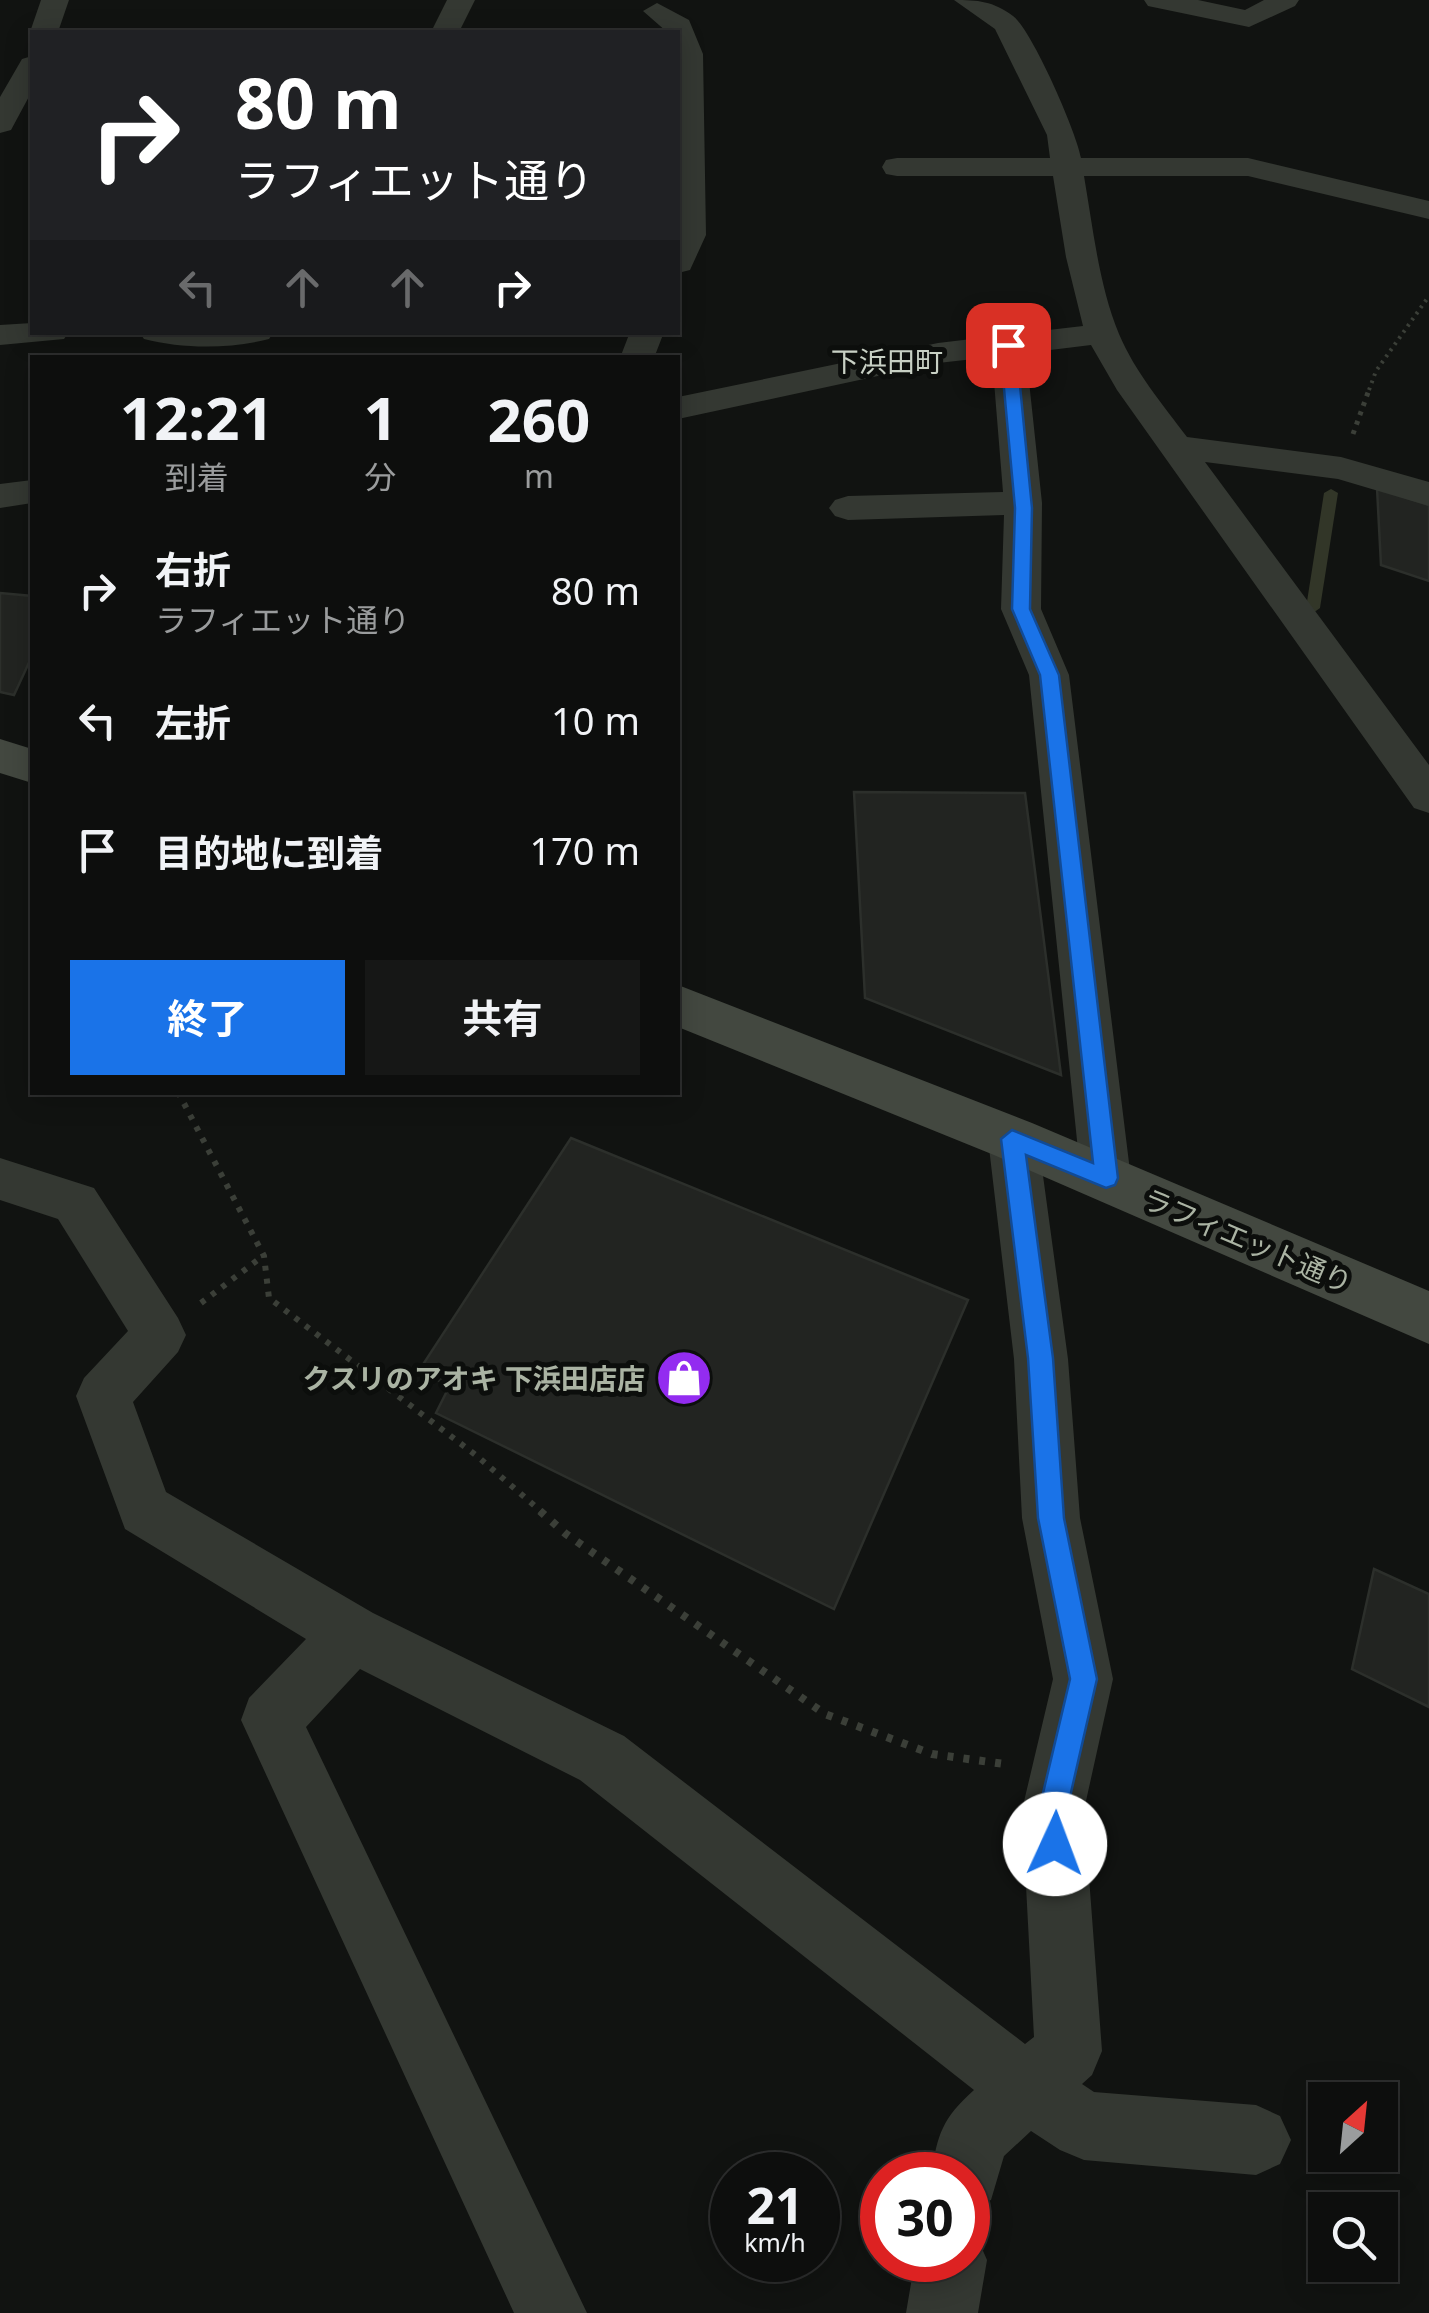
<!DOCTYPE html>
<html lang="ja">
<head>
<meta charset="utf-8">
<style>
  body { margin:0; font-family:"Noto Sans","Noto Sans JP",sans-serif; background:#161716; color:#f1f3f6; height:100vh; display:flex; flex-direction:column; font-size:38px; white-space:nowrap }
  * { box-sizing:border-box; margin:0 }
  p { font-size:32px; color:#9a9c9d }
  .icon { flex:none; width:55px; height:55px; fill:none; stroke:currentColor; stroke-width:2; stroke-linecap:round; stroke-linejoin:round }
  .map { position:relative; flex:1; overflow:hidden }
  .sheet { position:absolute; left:30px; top:355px; width:650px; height:740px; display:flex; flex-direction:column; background:#0d0e0d; border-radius:0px; box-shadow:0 5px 25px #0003,0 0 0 2px #2d2e2e }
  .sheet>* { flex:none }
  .guide { position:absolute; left:30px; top:30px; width:650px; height:305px; border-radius:0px; box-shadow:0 5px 25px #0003,0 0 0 2px #2d2e2e; background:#202124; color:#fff; overflow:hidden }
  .needle { width:65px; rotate:27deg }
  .controls { position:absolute; left:1308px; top:2082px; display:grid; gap:20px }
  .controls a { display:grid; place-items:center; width:90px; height:90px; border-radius:0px; background:#0d0e0d; box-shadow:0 5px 25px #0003,0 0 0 2px #2d2e2e; font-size:50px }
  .speed { position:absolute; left:710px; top:2152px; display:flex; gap:20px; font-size:50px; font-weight:700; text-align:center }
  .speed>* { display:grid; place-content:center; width:130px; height:130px; border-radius:50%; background:#0d0e0d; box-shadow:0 5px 25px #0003,0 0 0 2px #2d2e2e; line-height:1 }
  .speed small { font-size:25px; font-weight:400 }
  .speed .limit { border:15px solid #d22; background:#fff; color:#111 }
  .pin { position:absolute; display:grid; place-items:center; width:85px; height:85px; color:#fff; margin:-42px; border-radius:20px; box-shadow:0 5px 15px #0006 }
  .me { position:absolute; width:110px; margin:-55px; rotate:2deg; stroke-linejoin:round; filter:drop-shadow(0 0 8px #0008) }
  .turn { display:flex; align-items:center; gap:35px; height:210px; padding:0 40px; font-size:45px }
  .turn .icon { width:130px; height:130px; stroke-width:2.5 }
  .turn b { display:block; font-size:70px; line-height:85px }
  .lanes { display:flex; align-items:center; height:95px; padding:0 40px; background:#0003; justify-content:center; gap:50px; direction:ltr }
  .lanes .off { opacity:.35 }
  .eta { display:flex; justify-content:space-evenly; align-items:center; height:170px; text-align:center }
  .eta b { font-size:60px; font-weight:700; line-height:70px }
  .primary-button { display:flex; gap:20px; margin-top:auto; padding:20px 40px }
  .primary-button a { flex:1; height:115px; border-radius:0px; background:#1a73e8; color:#fff; font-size:40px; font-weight:700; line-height:115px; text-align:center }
  .primary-button a+a { background:#161716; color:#f1f3f6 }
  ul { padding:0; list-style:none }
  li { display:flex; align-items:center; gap:30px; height:130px; padding:0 40px }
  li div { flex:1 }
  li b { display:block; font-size:38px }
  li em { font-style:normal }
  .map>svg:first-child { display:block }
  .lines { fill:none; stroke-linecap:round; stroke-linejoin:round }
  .stream { fill:#323628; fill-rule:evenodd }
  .building { fill:#222421; stroke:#2c2f2b; stroke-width:2.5 }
  .path-far3 { stroke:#3b3f38; stroke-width:4; stroke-dasharray:2.5 5; stroke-linecap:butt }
  .path-far2 { stroke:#3b3f38; stroke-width:5; stroke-dasharray:4 6; stroke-linecap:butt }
  .path-far1 { stroke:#3b3f38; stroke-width:6; stroke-dasharray:5 8; stroke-linecap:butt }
  .path { stroke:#3b3f38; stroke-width:8; stroke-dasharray:6 10; stroke-linecap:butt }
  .street { fill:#343832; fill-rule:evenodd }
  .secondary { fill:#434840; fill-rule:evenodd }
  .route { fill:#1a73e8; stroke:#114b97; stroke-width:2.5 }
  .labels { text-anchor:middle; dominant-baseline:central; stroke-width:10; stroke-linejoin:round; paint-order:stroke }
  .far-quarter-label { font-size:28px; fill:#c8d0c4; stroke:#0c0e0c }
  .street-label { font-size:28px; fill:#aab3a3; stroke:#0c0e0c }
  .poi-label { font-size:28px; font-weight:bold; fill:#aab3a3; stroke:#0c0e0c; text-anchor:end }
</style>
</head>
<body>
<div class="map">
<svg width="1429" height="2313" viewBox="0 0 1429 2313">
  <rect width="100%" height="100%" fill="#111311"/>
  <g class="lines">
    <path class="stream" d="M 1331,489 L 1338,493 L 1320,608 L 1313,613 L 1306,608 L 1324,493 Z"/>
  </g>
  <path class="building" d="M 1377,488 L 1429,505 L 1429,581 L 1381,565 Z
    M 0,593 L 32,596 L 32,656 L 14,695 L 0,692 Z
    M 854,792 L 1025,793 L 1061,1075 L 865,998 Z
    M 571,1138 L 968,1300 L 834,1609 L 436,1413 L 449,1387 L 420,1369 Z
    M 1374,1569 L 1429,1594 L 1429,1707 L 1352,1669 Z"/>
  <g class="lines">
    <path class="path-far3" d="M 1369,390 L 1376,371 L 1429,296"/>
    <path class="path-far2" d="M 1353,434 L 1370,387"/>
    <path class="path-far1" d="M 178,1092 L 264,1256 L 269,1298 L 477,1456 L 543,1513
      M 201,1303 L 263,1256"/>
    <path class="path" d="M 540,1511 L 566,1534 L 825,1714 L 932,1754 L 1004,1764"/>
    <path class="street" d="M 41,0 L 69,0 L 58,32 L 32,32 L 32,36 L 30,32 Z
      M 447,0 L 475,0 L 459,32 L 431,32 Z
      M 954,0 C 978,0 993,1 1013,16 C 1032,30 1077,133 1081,158 L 1248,158 L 1429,201 L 1429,219 L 1248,176 L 1084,176 C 1093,228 1099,286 1119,334 C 1135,372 1163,405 1187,437 L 1341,457 L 1429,482 L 1429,506 L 1338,479 L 1205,462 L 1429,765 L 1429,813 L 1414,808 L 1117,390 L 1091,345 L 1026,353 L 1042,503 L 1041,609 L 1069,675 L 1131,1179 L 1124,1194 L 1106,1200 L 1088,1194 L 1081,1179 L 1029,675 L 1001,609 L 1004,515 L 848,520 L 835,516 L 829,508 L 835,500 L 848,496 L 1003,492 L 992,357 L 938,363 L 678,419 L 678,397 L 938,343 L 1083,326 L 1066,257 L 1053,176 L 897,176 L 886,174 L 882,167 L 886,160 L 897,158 L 1050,158 L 1047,135 L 995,29 Z
      M 1144,0 L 1198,0 L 1245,10 L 1264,0 L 1299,0 L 1295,6 L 1249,27 L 1148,6 Z
      M 657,3 L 689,20 L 703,54 L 706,235 L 690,270 L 678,273 L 678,32 L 667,32 L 643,11 Z
      M 32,56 L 32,91 L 11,130 L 0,133 L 0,97 L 22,59 Z
      M 32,323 L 32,332 L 69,332 L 64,339 L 0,345 L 0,325 Z
      M 139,332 L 274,332 L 269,339 C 230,349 183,349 144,339 Z
      M 630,332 L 664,332 L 654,358 L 620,358 Z
      M 32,480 L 32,503 L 0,508 L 0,484 Z
      M 1013,1118 L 1031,1124 L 1038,1139 L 1068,1359 L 1080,1518 L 1113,1679 L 1084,1810 L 1102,2051 L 1092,2075 L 1082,2084 L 1094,2092 L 1256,2105 L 1280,2116 L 1291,2140 L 1280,2164 L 1256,2175 L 1084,2160 L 1060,2150 L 1031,2131 L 1004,2156 L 991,2200 L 968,2209 L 968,2175 L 931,2175 C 938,2133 942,2119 974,2090 L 580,1780 L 360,1669 L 306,1727 L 587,2313 L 514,2313 L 241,1720 L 249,1698 L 306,1639 L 125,1529 L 76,1396 L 84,1378 L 128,1331 L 58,1219 L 0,1200 L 0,1158 L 94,1188 L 178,1318 L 186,1335 L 178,1352 L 133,1402 L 166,1492 L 373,1613 L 624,1736 L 1025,2044 L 1034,2037 L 1022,1810 L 1053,1679 L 1022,1518 L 1014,1359 L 988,1139 L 995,1124 Z
      M 968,2231 L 976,2235 L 987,2260 L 978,2313 L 906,2313 L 915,2260 L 968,2260 Z"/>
    <path class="secondary" d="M 0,739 L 32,749 L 32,783 L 0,773 Z
      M 678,985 L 1032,1123 L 1429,1291 L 1429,1344 L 994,1155 L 678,1027 Z"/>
  </g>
  <path class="route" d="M 1008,340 L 1016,345 L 1032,508 L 1030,609 L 1059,675 L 1118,1178 L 1115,1185 L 1106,1188 L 1026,1155 L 1053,1358 L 1064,1518 L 1097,1679 L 1067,1810 L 1070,1844 L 1065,1855 L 1055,1859 L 1045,1855 L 1039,1810 L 1070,1679 L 1038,1518 L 1028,1358 L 1001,1139 L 1012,1130 L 1093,1163 L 1040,675 L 1012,609 L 1015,508 L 1000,345 Z"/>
  <defs>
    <g id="shop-disc" transform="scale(2.875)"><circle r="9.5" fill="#932cf0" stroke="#0c0e0c"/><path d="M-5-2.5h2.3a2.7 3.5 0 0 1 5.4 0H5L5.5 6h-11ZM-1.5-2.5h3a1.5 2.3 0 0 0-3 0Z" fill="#fff"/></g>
  </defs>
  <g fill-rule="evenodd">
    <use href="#shop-disc" x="684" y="1378"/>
  </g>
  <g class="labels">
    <g class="far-quarter-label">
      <text x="887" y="361">下浜田町</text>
    </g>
    <g class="street-label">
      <text transform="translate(1248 1240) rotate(23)">ラフィエット通り</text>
    </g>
    <g class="poi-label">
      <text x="645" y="1378">クスリのアオキ 下浜田店店</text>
    </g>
  </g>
</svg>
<div class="controls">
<a><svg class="needle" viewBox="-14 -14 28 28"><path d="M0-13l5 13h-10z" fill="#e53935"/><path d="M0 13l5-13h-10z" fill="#9a9c9d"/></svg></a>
<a><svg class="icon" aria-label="search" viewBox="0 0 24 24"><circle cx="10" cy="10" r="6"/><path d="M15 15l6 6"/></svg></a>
</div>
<div class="speed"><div>21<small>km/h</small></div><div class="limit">30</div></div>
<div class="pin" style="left:1008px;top:345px;background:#d93025"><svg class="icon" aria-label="arrive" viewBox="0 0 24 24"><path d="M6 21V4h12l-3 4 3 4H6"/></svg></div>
<svg class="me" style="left:1055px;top:1844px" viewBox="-20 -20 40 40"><circle r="19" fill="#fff"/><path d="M0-13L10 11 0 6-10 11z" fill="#1a73e8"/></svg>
<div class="guide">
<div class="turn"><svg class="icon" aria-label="right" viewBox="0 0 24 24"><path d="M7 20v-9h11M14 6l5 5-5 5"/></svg><div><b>80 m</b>ラフィエット通り</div></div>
<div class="lanes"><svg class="icon off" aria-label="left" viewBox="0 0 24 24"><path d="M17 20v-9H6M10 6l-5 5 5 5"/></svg><svg class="icon off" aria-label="ahead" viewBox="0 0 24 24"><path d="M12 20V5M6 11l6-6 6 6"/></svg><svg class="icon off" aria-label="ahead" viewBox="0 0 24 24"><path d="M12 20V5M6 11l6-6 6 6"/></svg><svg class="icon" aria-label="right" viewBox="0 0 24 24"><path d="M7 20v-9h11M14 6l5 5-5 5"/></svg></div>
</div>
<section class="sheet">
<div class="eta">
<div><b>12:21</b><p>到着</p></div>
<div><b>1</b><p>分</p></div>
<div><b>260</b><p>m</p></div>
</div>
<ul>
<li><svg class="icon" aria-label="right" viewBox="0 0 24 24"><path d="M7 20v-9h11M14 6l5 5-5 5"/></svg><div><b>右折</b><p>ラフィエット通り</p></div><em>80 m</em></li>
<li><svg class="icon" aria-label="left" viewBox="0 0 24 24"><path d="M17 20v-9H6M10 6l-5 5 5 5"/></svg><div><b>左折</b></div><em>10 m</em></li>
<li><svg class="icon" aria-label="arrive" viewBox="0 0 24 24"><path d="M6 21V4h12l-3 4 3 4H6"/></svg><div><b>目的地に到着</b></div><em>170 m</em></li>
</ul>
<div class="primary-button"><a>終了</a><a>共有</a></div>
</section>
</div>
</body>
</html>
